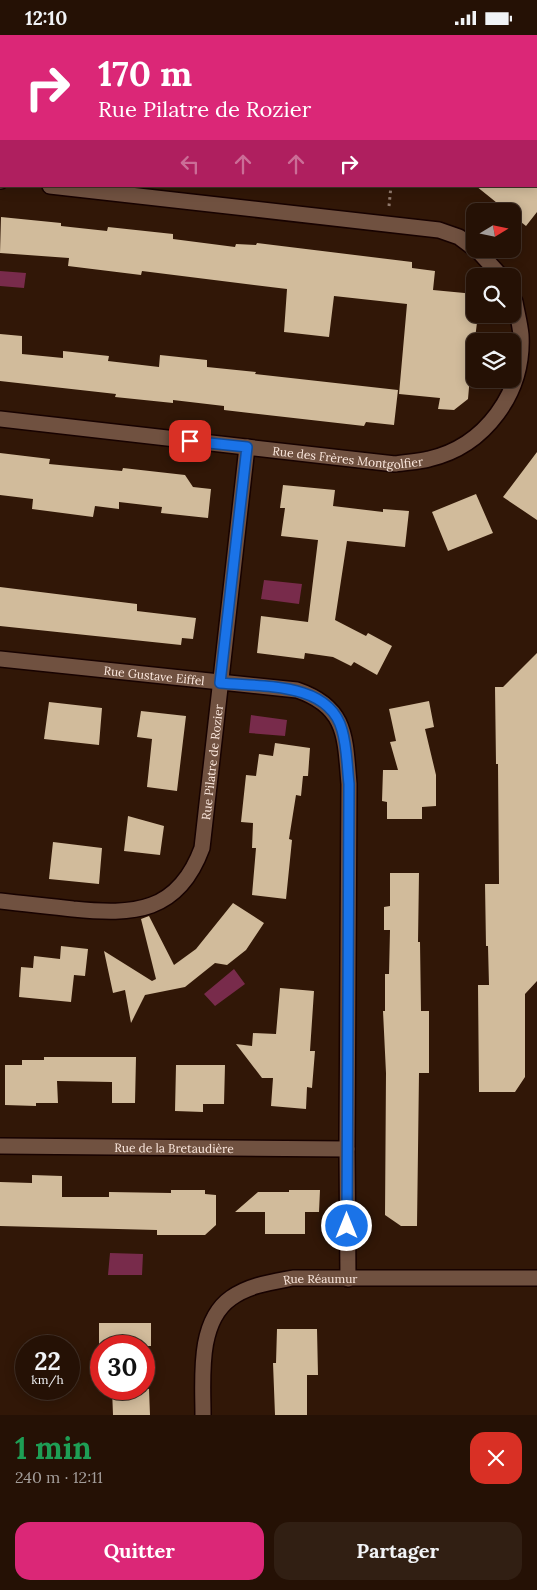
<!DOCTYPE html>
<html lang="fr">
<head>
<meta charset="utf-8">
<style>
  body { margin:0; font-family:Lora,serif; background:#311f13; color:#f1f3f6; height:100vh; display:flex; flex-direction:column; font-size:19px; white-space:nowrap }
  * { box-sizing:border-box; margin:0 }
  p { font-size:16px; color:#a39d9a }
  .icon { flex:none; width:28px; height:28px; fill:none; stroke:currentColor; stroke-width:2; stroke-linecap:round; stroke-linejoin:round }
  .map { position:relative; height:1380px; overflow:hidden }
  .side { display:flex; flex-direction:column; background:#251105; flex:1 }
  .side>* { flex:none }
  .guide { position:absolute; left:0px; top:0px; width:538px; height:152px; box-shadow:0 2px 12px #0003,0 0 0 1px #423127; background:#db2777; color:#fff; overflow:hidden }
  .needle { width:32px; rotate:80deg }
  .buttons { position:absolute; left:466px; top:168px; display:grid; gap:10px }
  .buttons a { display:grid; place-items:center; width:55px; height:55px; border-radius:10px; background:#251105; box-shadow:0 2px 12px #0003,0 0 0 1px #423127; font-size:25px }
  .speed { position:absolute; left:15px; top:1300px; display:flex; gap:10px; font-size:25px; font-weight:700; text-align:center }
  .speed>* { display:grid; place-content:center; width:65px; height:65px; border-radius:50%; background:#251105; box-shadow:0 2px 12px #0003,0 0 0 1px #423127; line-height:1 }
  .speed small { font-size:12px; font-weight:400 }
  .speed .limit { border:8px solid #d22; background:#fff; color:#111 }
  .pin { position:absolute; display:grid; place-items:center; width:42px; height:42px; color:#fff; margin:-21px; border-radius:10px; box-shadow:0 2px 8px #0006 }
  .me { position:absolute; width:55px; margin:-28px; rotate:0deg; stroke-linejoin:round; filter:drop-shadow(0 0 4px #0008) }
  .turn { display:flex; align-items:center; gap:18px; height:105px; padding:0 15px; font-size:22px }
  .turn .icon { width:65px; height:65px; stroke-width:2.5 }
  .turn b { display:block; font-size:35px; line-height:42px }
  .lanes { display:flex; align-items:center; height:48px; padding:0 15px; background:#0003; justify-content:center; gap:25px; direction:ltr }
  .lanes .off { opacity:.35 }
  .round { display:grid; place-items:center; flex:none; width:52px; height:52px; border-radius:15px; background:#311f13 }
  .head { display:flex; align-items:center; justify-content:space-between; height:85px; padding:0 15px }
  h1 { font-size:30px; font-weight:700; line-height:38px; color:#1e9e55 }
  .cta { display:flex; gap:10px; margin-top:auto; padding:10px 15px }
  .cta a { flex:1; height:58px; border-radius:15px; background:#db2777; color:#fff; font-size:20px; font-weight:700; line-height:58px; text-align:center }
  .cta a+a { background:#311f13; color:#f1f3f6 }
  .status { display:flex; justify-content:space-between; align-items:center; height:35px; padding:0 25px; background:#251105; direction:ltr }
  .status svg { height:14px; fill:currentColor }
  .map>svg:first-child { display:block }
  .water { fill:#782b4b }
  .building { fill:#d1bb9b }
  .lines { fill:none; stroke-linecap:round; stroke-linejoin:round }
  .minor-casing { stroke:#170200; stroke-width:18 }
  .path { stroke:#927b6e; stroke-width:3; stroke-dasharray:2.5 4; stroke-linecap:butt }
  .minor { stroke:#705140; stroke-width:15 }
  .route-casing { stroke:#114b97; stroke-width:12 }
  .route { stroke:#1a73e8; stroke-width:9 }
  .labels { text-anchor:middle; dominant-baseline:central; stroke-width:5; stroke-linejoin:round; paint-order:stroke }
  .street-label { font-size:12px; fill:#fce9df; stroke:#270d01 }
</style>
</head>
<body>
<div class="status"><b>12:10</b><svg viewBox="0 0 49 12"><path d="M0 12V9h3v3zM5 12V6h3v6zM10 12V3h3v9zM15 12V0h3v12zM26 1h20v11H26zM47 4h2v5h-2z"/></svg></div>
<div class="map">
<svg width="537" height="1380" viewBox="0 0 537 1380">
  <rect width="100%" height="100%" fill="#311707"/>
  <path class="water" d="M 0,236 L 26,238 L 24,253 L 0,251 Z
    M 264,545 L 302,549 L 299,569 L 261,564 Z
    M 251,680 L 287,685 L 285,701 L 249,698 Z
    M 234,934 L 245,949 L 215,971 L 204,959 Z
    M 110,1218 L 143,1219 L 142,1240 L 108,1240 Z"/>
  <path class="building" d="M 476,151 L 537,151 L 537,177 L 526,191 L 512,180 L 512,176 L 507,176 Z
    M 1,182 L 61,188 L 61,191 L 107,196 L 108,192 L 173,199 L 173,204 L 235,212 L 236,209 L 256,210 L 257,208 L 412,227 L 412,233 L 435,236 L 433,255 L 475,259 L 475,279 L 478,279 L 475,304 L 475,341 L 470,341 L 468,364 L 454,375 L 438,374 L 440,363 L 399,359 L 407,269 L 334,261 L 329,302 L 284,297 L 287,254 L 142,236 L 141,240 L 68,231 L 69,223 L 0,218 Z
    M 0,299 L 22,301 L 22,319 L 63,323 L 63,316 L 109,321 L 108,326 L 159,332 L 160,320 L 207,325 L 207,332 L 256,337 L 255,339 L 398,355 L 394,390 L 366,387 L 364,391 L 224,375 L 224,371 L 173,365 L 173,368 L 115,362 L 116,359 L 0,346 Z
    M 537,417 L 537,485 L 503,462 Z
    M 0,418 L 50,424 L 49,429 L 122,436 L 123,433 L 185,440 L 193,452 L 211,454 L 208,483 L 161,478 L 162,472 L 119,467 L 119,474 L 95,471 L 93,482 L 32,474 L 33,464 L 0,460 Z
    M 283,450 L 335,455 L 333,471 L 383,477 L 383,474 L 409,476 L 405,512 L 347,506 L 335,585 L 366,601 L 368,598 L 392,611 L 377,640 L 354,627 L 351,631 L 333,622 L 305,618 L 304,624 L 257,618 L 261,581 L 308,587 L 318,505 L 281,501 L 285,473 L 280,473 Z
    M 476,459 L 493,498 L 448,516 L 432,477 Z
    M 0,552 L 137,569 L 137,576 L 196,583 L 193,604 L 182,603 L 181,610 L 0,591 Z
    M 537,618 L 537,946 L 525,959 L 525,1042 L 515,1057 L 479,1057 L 478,950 L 489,950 L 488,911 L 486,911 L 485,849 L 499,849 L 498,729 L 496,729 L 495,652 L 503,652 Z
    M 429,666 L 434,692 L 425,694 L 436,740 L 436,771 L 422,772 L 422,784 L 387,784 L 387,767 L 382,766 L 383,735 L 398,735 L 390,707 L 396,706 L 389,674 Z
    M 49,667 L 102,673 L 99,710 L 44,704 Z
    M 141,676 L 186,681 L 177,756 L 147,752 L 152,704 L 137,702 Z
    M 275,708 L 310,713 L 308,741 L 303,741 L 301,761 L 296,760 L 289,804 L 292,805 L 286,864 L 252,860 L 256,813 L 252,813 L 253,788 L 241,787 L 246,740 L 256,741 L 259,719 L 273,721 Z
    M 128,781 L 164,791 L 160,820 L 124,816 Z
    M 53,807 L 102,813 L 99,849 L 49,844 Z
    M 390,838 L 419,838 L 418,907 L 420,907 L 421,976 L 429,976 L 429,1038 L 419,1038 L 417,1191 L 401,1191 L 385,1180 L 386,1038 L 383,976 L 385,976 L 385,939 L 389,939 L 390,895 L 384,895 L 384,872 L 390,871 Z
    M 233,868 L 264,888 L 246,915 L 227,930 L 215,928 L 185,952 L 145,960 L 131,988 L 125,955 L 113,958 L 104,916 L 152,946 L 156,944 L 141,884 L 149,881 L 174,930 L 196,914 Z
    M 61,911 L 88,914 L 85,941 L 74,940 L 71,967 L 19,962 L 21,932 L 33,933 L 34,921 L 60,924 Z
    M 280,953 L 314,956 L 310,1016 L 315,1016 L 312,1053 L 307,1052 L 306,1074 L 271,1071 L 273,1043 L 262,1043 L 236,1009 L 252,1011 L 253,998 L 276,999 Z
    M 44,1022 L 136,1022 L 135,1068 L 112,1068 L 112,1047 L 57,1046 L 58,1068 L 36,1068 L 36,1071 L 5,1070 L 5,1030 L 22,1030 L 22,1025 L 44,1025 Z
    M 176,1030 L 225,1030 L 224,1069 L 203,1069 L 203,1077 L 175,1076 Z
    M 32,1140 L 62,1141 L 62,1162 L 109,1162 L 109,1157 L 171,1158 L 171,1155 L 205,1155 L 205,1159 L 216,1160 L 216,1190 L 205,1200 L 157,1200 L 157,1195 L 0,1191 L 0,1147 L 32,1148 Z
    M 289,1155 L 320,1155 L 319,1177 L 305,1177 L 305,1199 L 265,1199 L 265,1177 L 235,1177 L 258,1157 L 289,1157 Z
    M 99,1288 L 151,1288 L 151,1311 L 99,1311 Z
    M 277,1294 L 317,1294 L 318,1340 L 307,1340 L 307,1380 L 275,1380 L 273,1328 L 276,1328 Z
    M 112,1354 L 149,1354 L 150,1380 L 113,1380 Z"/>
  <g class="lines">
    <g class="minor-casing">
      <g id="minor">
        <path d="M 0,146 L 1,146"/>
        <path d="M 50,151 L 439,195 L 459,202 L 479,217 L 501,241"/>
        <path id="s1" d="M 0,384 L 395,429 C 406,427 418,427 429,424 C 485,411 524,358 521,300 C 520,289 517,278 515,267 L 512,262"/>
        <path id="s2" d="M 0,624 L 297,655 C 347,672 345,702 349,749 L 347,1114 L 348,1244"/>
        <path id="s3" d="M 0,866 C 24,869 49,871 73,874 C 134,880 178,878 202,813 L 247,412"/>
        <path id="s4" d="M 0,1111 L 347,1114"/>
        <path id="s5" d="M 203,1380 C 203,1344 197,1287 231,1263 C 249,1250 272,1247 293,1243 L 537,1243"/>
      </g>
    </g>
    <path class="path" d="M 406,1 L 406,0
      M 389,171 L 391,151"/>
    <use href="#minor" class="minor"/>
  </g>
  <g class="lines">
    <g class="route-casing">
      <path id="route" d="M 190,406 L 247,412 L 220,648 C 260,652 329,646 342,695 C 347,712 347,731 349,749 L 347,1191"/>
    </g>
    <use href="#route" class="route"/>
  </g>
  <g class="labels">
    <g class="street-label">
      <text stroke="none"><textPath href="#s1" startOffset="350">Rue des Frères Montgolfier</textPath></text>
      <text stroke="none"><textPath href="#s2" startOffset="155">Rue Gustave Eiffel</textPath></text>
      <text stroke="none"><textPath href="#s3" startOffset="318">Rue Pilatre de Rozier</textPath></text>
      <text stroke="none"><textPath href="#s4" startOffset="174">Rue de la Bretaudière</textPath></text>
      <text stroke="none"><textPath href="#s5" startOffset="218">Rue Réaumur</textPath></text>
    </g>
  </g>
</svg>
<div class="buttons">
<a><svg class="needle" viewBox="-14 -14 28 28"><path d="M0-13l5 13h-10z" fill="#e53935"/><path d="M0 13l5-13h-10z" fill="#a39d9a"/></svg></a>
<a><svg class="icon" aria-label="search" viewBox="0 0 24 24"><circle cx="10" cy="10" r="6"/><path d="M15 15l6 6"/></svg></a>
<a><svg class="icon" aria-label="layers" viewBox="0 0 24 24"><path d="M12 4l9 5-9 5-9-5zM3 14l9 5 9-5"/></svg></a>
</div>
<div class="speed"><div>22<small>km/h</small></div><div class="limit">30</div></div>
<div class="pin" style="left:190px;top:406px;background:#d93025"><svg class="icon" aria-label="arrive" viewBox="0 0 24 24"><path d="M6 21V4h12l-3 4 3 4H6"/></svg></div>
<svg class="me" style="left:347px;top:1191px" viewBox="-20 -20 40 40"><circle r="17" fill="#1a73e8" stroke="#fff" stroke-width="3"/><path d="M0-11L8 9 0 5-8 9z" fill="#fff"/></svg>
<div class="guide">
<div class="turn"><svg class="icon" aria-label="right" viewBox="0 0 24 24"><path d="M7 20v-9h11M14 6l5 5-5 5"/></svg><div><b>170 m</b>Rue Pilatre de Rozier</div></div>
<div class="lanes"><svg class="icon off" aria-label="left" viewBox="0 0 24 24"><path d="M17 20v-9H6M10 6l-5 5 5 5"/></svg><svg class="icon off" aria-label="ahead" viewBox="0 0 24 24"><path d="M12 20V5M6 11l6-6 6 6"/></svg><svg class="icon off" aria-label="ahead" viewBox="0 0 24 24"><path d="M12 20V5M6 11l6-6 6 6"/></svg><svg class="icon" aria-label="right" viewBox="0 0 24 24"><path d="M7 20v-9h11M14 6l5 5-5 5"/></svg></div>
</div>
</div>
<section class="side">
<div class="head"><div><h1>1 min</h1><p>240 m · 12:11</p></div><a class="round" style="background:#d93025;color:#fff"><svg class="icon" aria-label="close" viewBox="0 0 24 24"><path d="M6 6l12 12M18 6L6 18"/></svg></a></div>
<div class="cta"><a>Quitter</a><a>Partager</a></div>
</section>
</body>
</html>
